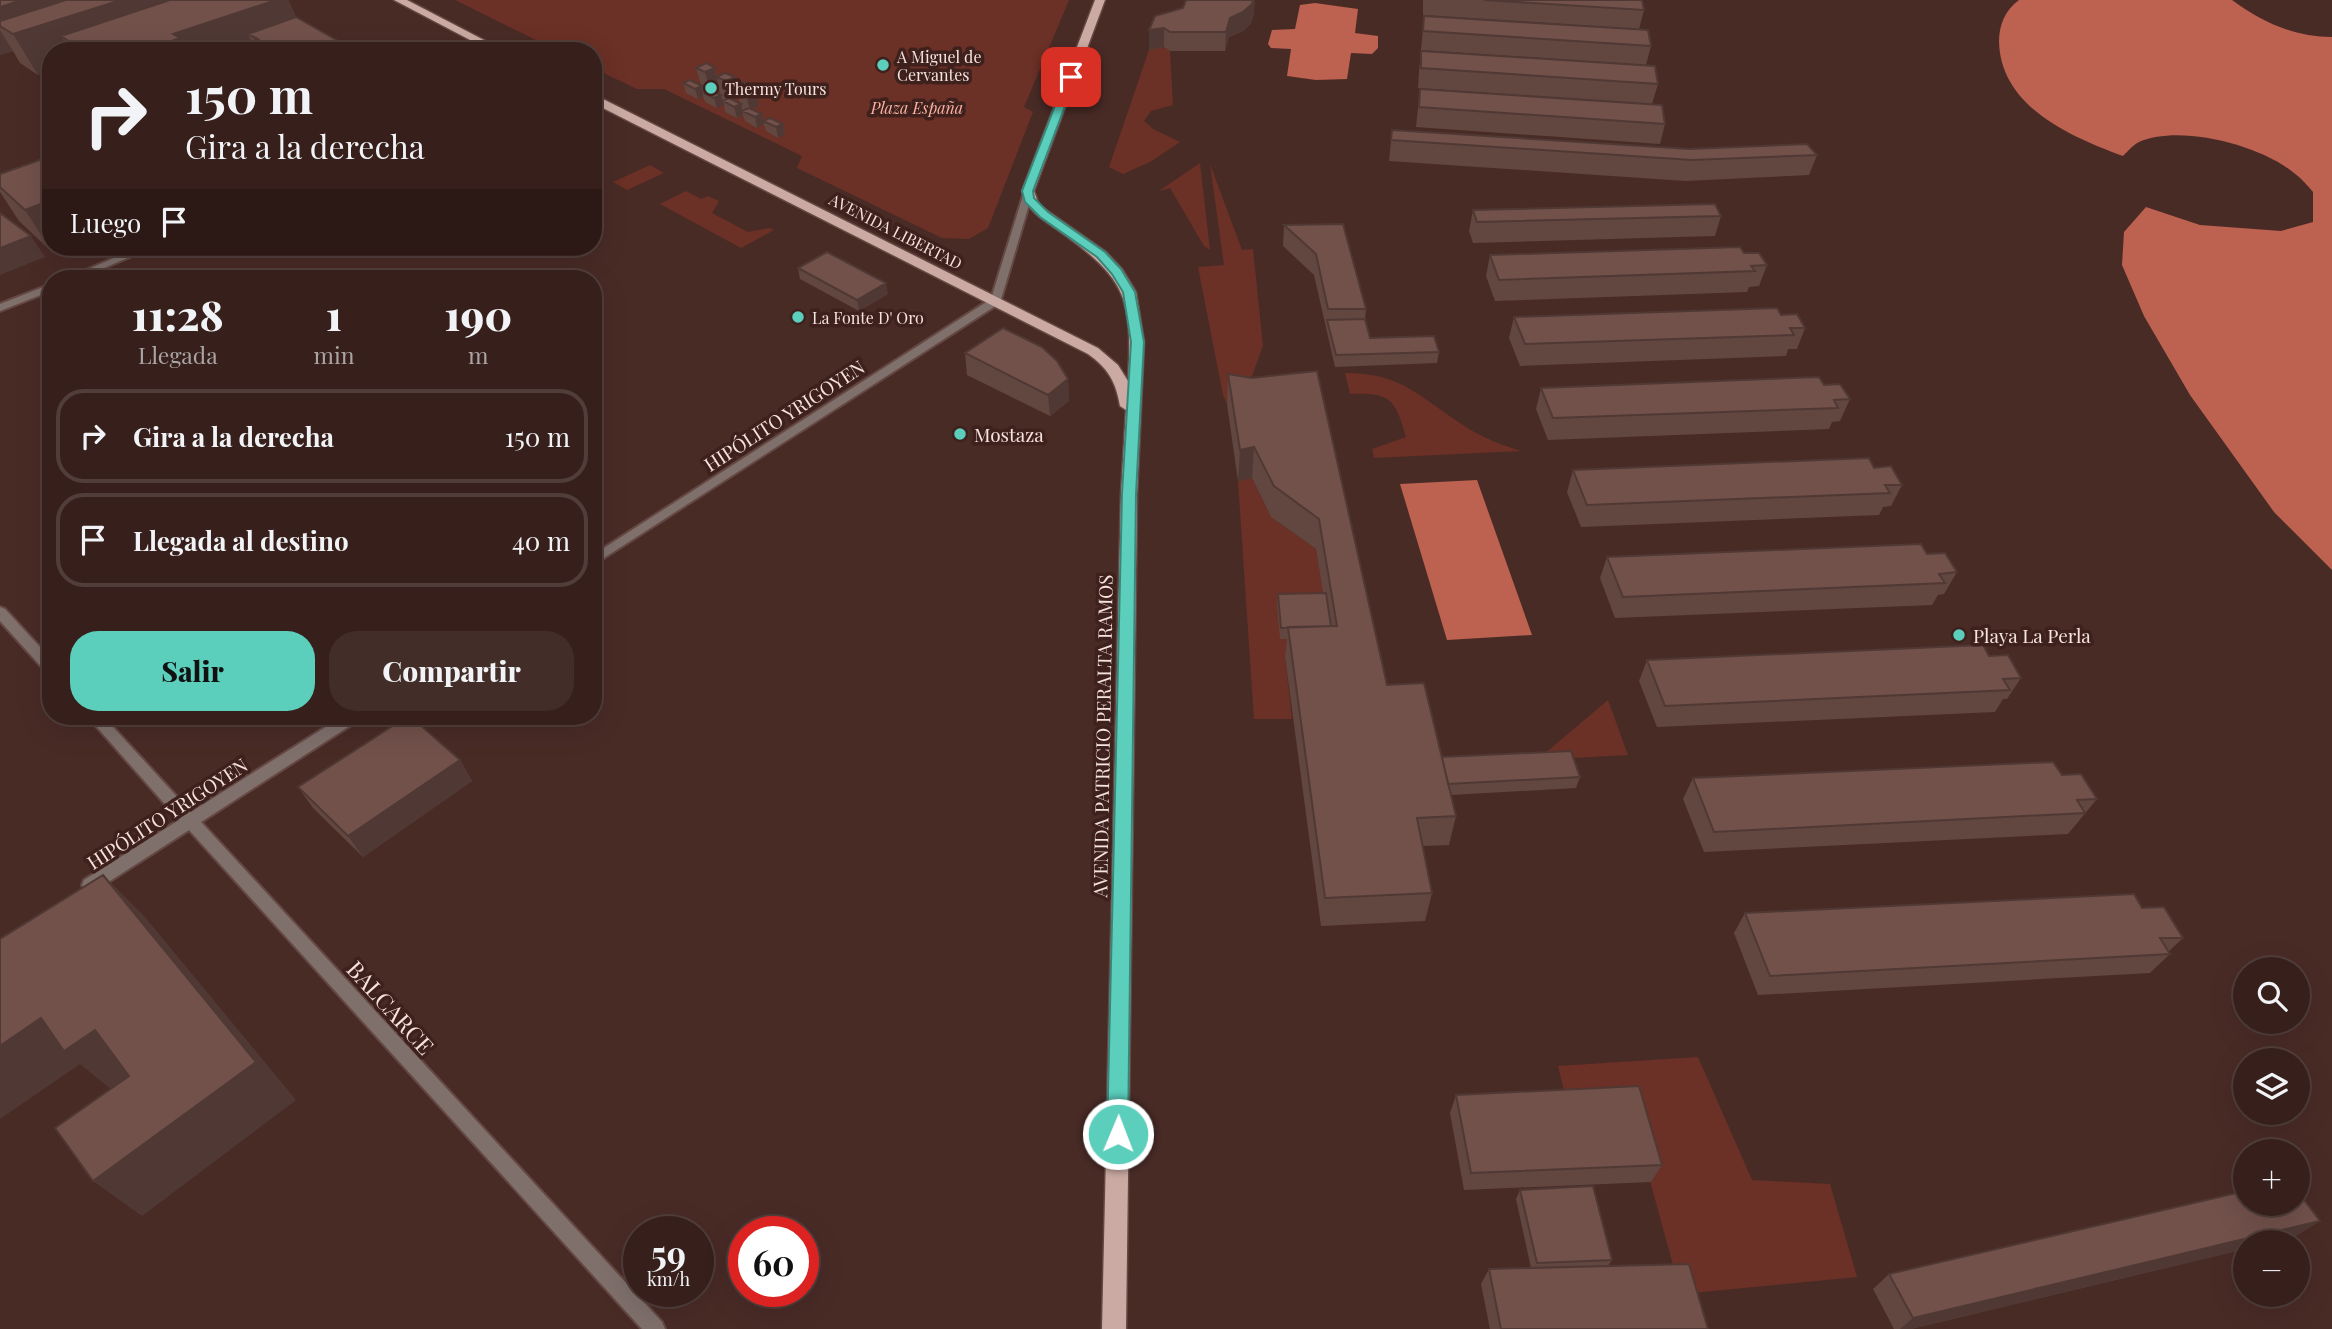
<!DOCTYPE html>
<html lang="es">
<head>
<meta charset="utf-8">
<style>
  body { margin:0; font-family:"Playfair Display",serif; background:#422d29; color:#f1f3f6; height:100vh; display:flex; flex-direction:column; font-size:26px; white-space:nowrap }
  * { box-sizing:border-box; margin:0 }
  p { font-size:23px; color:#aaa3a3 }
  .icon { flex:none; width:38px; height:38px; fill:none; stroke:currentColor; stroke-width:2; stroke-linecap:round; stroke-linejoin:round }
  .map { position:relative; flex:1; overflow:hidden }
  .side { position:absolute; left:42px; top:270px; width:560px; height:455px; display:flex; flex-direction:column; background:#37201c; border-radius:28px; box-shadow:0 7px 28px #0002,0 0 0 2px #513e3b }
  .side>* { flex:none }
  .banner { position:absolute; left:42px; top:42px; width:560px; height:214px; border-radius:28px; box-shadow:0 7px 28px #0002,0 0 0 2px #513e3b; background:#37201c; color:#f1f3f6; overflow:hidden }
  .buttons { position:absolute; left:2233px; top:957px; display:grid; gap:14px }
  .buttons a { display:grid; place-items:center; width:77px; height:77px; border-radius:50%; background:#37201c; box-shadow:0 7px 28px #0002,0 0 0 2px #513e3b; font-size:35px }
  .speed { position:absolute; left:623px; top:1216px; display:flex; gap:14px; font-size:35px; font-weight:700; text-align:center }
  .speed>* { display:grid; place-content:center; width:91px; height:91px; border-radius:50%; background:#37201c; box-shadow:0 7px 28px #0002,0 0 0 2px #513e3b; line-height:1 }
  .speed small { font-size:18px; font-weight:400 }
  .speed .limit { border:10px solid #d22; background:#fff; color:#111 }
  .pin { position:absolute; display:grid; place-items:center; width:60px; height:60px; color:#fff; margin:-30px; border-radius:14px; box-shadow:0 4px 10px #0006 }
  .me { position:absolute; width:77px; margin:-38px; rotate:1deg; stroke-linejoin:round; filter:drop-shadow(0 0 5px #0008) }
  .turn { display:flex; align-items:center; gap:24px; height:147px; padding:0 28px; font-size:32px }
  .turn .icon { width:91px; height:91px; stroke-width:2.5 }
  .turn b { display:block; font-size:49px; line-height:60px }
  .then { display:flex; align-items:center; height:66px; padding:0 28px; background:#0003; gap:14px; font-size:26px }
  .eta { display:flex; justify-content:space-evenly; align-items:center; height:119px; text-align:center }
  .eta b { font-size:42px; font-weight:800; line-height:49px }
  .action { display:flex; gap:14px; margin-top:auto; padding:14px 28px }
  .action a { flex:1; height:80px; border-radius:28px; background:#5bcebc; color:#111; font-size:28px; font-weight:800; line-height:80px; text-align:center }
  .action a+a { background:#422d29; color:#f1f3f6 }
  ul { padding:0; list-style:none }
  li { display:flex; align-items:center; gap:21px; height:94px; margin:0 14px 10px; padding:0 14px; border:4px solid #513e3b; border-radius:28px }
  li div { flex:1 }
  li b { display:block; font-size:26px }
  li em { font-style:normal }
  .map>svg:first-child { display:block }
  .green { fill:#6b3026 }
  .water { fill:#bd6150 }
  .lines { fill:none; stroke-linecap:round; stroke-linejoin:round }
  .street-casing { stroke:#654843; stroke-width:4 }
  .primary-casing { stroke:#654843; stroke-width:3 }
  .street { fill:#7f706c; fill-rule:evenodd }
  .primary { fill:#caaaa3; fill-rule:evenodd }
  .wall { fill:#624640; fill-rule:evenodd }
  .shaded-wall { fill:#503934 }
  .building { fill:#72514b; stroke:#503934; stroke-width:2 }
  .route { fill:#5bcebc; stroke:#3b867a; stroke-width:2 }
  .poi-dot { fill:#5bcebc; stroke:#3e211c; stroke-width:2.5 }
  .labels { text-anchor:middle; dominant-baseline:central; stroke-width:7; stroke-linejoin:round; paint-order:stroke }
  .far-poi-label { font-size:16px; fill:#f6e2de; stroke:#3e211c; text-anchor:start }
  .far-park-label { font-size:16px; font-style:italic; fill:#fcb1a2; stroke:#3e211c }
  .far-street-label { font-size:16px; fill:#f6e2de; stroke:#3e211c }
  .street-label { font-size:19px; fill:#f6e2de; stroke:#3e211c }
  .poi-label { font-size:19px; fill:#f6e2de; stroke:#3e211c; text-anchor:start }
  .near-street-label { font-size:23px; fill:#f6e2de; stroke:#3e211c }
</style>
</head>
<body>
<div class="map">
<svg width="2332" height="1329" viewBox="0 0 2332 1329">
  <rect width="100%" height="100%" fill="#492b26"/>
  <path class="green" d="M 455,0 L 1069,0 L 1024,107 L 1033,112 L 988,228 L 969,239 L 942,238 L 797,168 L 802,156 L 664,89 L 637,89 L 593,68 L 593,51 L 558,51 Z
    M 1164,47 L 1170,51 L 1173,105 L 1151,111 L 1144,121 L 1153,129 L 1180,142 L 1150,162 L 1123,174 L 1109,167 L 1149,50 Z
    M 1200,163 L 1210,250 L 1204,246 L 1170,188 L 1159,191 Z
    M 1210,164 L 1242,250 L 1253,249 L 1263,346 L 1244,398 L 1251,408 L 1227,404 L 1223,395 L 1198,267 L 1224,265 Z
    M 650,165 L 664,173 L 627,190 L 613,182 Z
    M 686,191 L 701,199 L 708,196 L 719,201 L 712,213 L 748,232 L 769,228 L 774,230 L 741,248 L 660,204 Z
    M 1345,373 C 1404,373 1420,398 1466,427 C 1483,438 1502,445 1521,451 L 1374,458 L 1372,449 L 1406,437 C 1395,399 1391,392 1350,394 Z
    M 1252,478 L 1271,517 L 1316,549 L 1325,604 L 1280,639 L 1330,638 L 1285,657 L 1292,719 L 1254,719 L 1238,481 Z
    M 1608,700 L 1628,755 L 1537,760 Z
    M 1698,1057 L 1752,1180 L 1830,1184 L 1857,1277 L 1681,1294 L 1629,1104 L 1568,1107 L 1558,1066 Z"/>
  <path class="water" d="M 2019,0 L 2232,0 C 2262,22 2294,37 2332,37 L 2332,570 L 2274,512 L 2190,395 L 2144,316 L 2122,265 L 2124,232 L 2146,207 L 2200,225 L 2281,231 L 2313,222 L 2313,192 C 2307,185 2301,178 2294,173 C 2260,145 2180,124 2139,142 C 2133,145 2128,151 2123,156 C 2070,136 2001,107 1999,42 C 1999,25 2005,10 2019,0 Z
    M 1315,3 L 1358,9 L 1355,33 L 1378,36 L 1378,48 L 1372,54 L 1351,53 L 1347,79 L 1316,80 L 1287,76 L 1291,49 L 1271,48 L 1268,44 L 1272,30 L 1295,29 L 1300,5 Z
    M 1477,480 L 1532,635 L 1447,640 L 1400,484 Z"/>
  <g class="lines">
    <g class="street-casing">
      <path id="street" d="M 1025,189 L 1033,191 L 1000,303 L 593,565 L 593,555 L 991,299 Z
        M 140,247 L 153,247 L 81,278 L 67,278 Z
        M 51,284 L 51,291 L 0,311 L 0,304 Z
        M 0,607 L 5,609 L 51,659 L 51,673 L 46,672 L 0,621 Z
        M 87,716 L 103,716 L 191,812 L 343,716 L 361,716 L 359,720 L 201,822 L 662,1322 L 665,1329 L 642,1329 L 189,830 L 96,890 L 90,892 L 84,890 L 82,885 L 84,880 L 179,820 Z"/>
    </g>
    <g class="primary-casing">
      <path id="primary" d="M 394,0 L 407,0 L 505,51 L 491,51 Z
        M 1095,0 L 1105,0 L 1034,191 L 1039,205 L 1106,252 L 1122,269 L 1136,292 L 1144,342 L 1137,494 L 1126,1329 L 1102,1329 L 1121,494 L 1126,410 L 1120,406 C 1116,382 1108,368 1088,354 L 593,103 L 593,95 L 597,96 L 1098,348 L 1118,365 L 1128,381 C 1133,296 1126,279 1058,230 C 1039,217 1030,213 1022,191 Z"/>
    </g>
    <use href="#street" class="street"/>
    <use href="#primary" class="primary"/>
  </g>
  <path class="wall" d="M 0,0 L 288,0 L 296,17 L 349,51 L 51,51 L 38,75 L 20,63 L 13,51 L 0,55 Z
    M 1423,0 L 1642,0 L 1644,10 L 1639,29 L 1423,15 Z
    M 1183,8 L 1254,13 L 1251,23 L 1243,31 L 1229,37 L 1225,51 L 1170,51 L 1164,47 L 1149,50 L 1149,30 Z
    M 1424,16 L 1651,46 L 1646,65 L 1421,50 Z
    M 1421,51 L 1658,84 L 1652,104 L 1418,88 L 1419,71 Z
    M 696,68 L 715,68 L 717,76 L 735,77 L 737,85 L 755,86 L 759,106 L 752,109 L 762,114 L 764,124 L 757,128 L 745,121 L 743,115 L 737,118 L 725,112 L 724,105 L 717,108 L 705,102 L 703,96 L 698,99 L 686,93 L 683,83 L 701,85 ZM 719,88 L 720,94 L 713,91 ZM 738,97 L 740,103 L 733,100 Z
    M 1420,89 L 1665,124 L 1660,144 L 1416,127 Z
    M 763,121 L 783,124 L 785,134 L 778,138 L 766,131 Z
    M 1392,130 L 1689,149 L 1817,155 L 1809,175 L 1685,181 L 1389,161 Z
    M 0,174 L 51,247 L 70,247 L 53,253 L 19,221 L 0,192 Z
    M 1473,210 L 1721,216 L 1715,236 L 1473,243 L 1469,231 Z
    M 1343,224 L 1366,309 L 1365,319 L 1370,338 L 1439,352 L 1437,363 L 1335,367 L 1314,275 L 1283,246 L 1284,225 Z
    M 1744,253 L 1767,265 L 1759,286 L 1749,287 L 1747,292 L 1495,301 L 1486,276 L 1490,255 Z
    M 798,268 L 888,294 L 859,311 L 800,279 Z
    M 1781,315 L 1805,328 L 1797,349 L 1788,349 L 1786,356 L 1520,366 L 1509,338 L 1514,317 Z
    M 965,353 L 1068,379 L 1069,401 L 1050,416 L 967,375 Z
    M 1317,371 L 1387,685 L 1442,757 L 1580,777 L 1576,788 L 1451,795 L 1456,816 L 1449,845 L 1423,846 L 1432,893 L 1425,921 L 1321,926 L 1285,657 L 1287,639 L 1280,639 L 1277,605 L 1278,594 L 1323,593 L 1316,549 L 1271,517 L 1252,478 L 1238,481 L 1227,404 L 1228,374 L 1252,378 Z
    M 1824,385 L 1850,399 L 1840,421 L 1832,422 L 1829,429 L 1548,440 L 1536,409 L 1541,388 Z
    M 1874,468 L 1902,485 L 1891,506 L 1883,507 L 1879,515 L 1581,527 L 1567,492 L 1573,470 Z
    M 1927,554 L 1957,572 L 1944,594 L 1938,595 L 1932,605 L 1615,618 L 1600,578 L 1607,557 Z
    M 1989,656 L 2021,678 L 2007,699 L 2003,699 L 1995,712 L 1657,727 L 1639,681 L 1647,660 Z
    M 460,760 L 472,781 L 363,857 L 313,808 L 298,787 Z
    M 2062,775 L 2097,799 L 2068,834 L 1704,852 L 1683,799 L 1693,778 Z
    M 2142,908 L 2183,938 L 2168,952 L 2170,954 L 2150,973 L 1758,995 L 1734,933 L 1745,913 Z
    M 1456,1095 L 1662,1165 L 1651,1182 L 1464,1190 L 1450,1113 Z
    M 1520,1190 L 1612,1260 L 1608,1266 L 1708,1329 L 1490,1329 L 1481,1284 L 1489,1269 L 1531,1268 L 1516,1199 Z
    M 2320,1221 L 2294,1237 L 2245,1242 L 2245,1249 L 1911,1329 L 1894,1329 L 1873,1289 L 1889,1274 Z"/>
  <path class="shaded-wall" d="M 22,0 L 246,0 L 61,36 L 70,51 L 51,51 L 51,71 L 38,75 L 13,34 L 0,26 L 0,7 Z
    M 276,0 L 288,0 L 304,36 L 258,39 L 248,34 L 256,51 L 144,51 L 173,34 Z
    M 1253,0 L 1255,0 L 1254,13 L 1251,23 L 1243,31 L 1229,37 L 1225,51 L 1226,32 L 1230,18 Z
    M 1164,28 L 1164,47 L 1149,50 L 1149,30 Z
    M 0,30 L 13,51 L 0,55 Z
    M 347,46 L 349,51 L 334,51 Z
    M 715,68 L 719,88 L 710,92 L 705,72 Z
    M 735,77 L 737,87 L 736,86 L 738,97 L 730,101 L 726,81 Z
    M 702,86 L 703,96 L 698,99 L 695,89 Z
    M 755,86 L 759,106 L 750,110 L 745,90 Z
    M 721,95 L 724,105 L 717,108 L 714,98 Z
    M 741,104 L 743,115 L 737,118 L 734,107 Z
    M 762,114 L 764,124 L 757,128 L 755,117 Z
    M 783,124 L 785,134 L 778,138 L 776,127 Z
    M 51,200 L 51,247 L 70,247 L 53,253 L 25,210 Z
    M 31,236 L 45,257 L 0,275 L 0,248 Z
    M 886,283 L 888,294 L 859,311 L 857,300 Z
    M 1068,379 L 1069,401 L 1050,416 L 1048,395 Z
    M 1254,447 L 1252,478 L 1238,481 L 1240,450 Z
    M 460,760 L 472,781 L 363,857 L 348,836 Z
    M 103,875 L 145,917 L 296,1100 L 142,1216 L 93,1181 L 256,1062 Z
    M 41,1018 L 95,1030 L 142,1069 L 112,1090 L 80,1064 L 0,1119 L 0,1046 Z
    M 2320,1221 L 2294,1237 L 2271,1242 L 2245,1242 L 2245,1249 L 1911,1329 L 1900,1329 L 1913,1318 Z"/>
  <path class="building" d="M 0,0 L 22,0 L 0,7 Z
    M 66,0 L 121,0 L 13,34 L 0,26 L 0,21 Z
    M 170,0 L 276,0 L 173,34 L 180,38 L 144,51 L 84,51 L 61,36 Z
    M 1186,0 L 1253,0 L 1252,4 L 1243,12 L 1230,18 L 1226,32 L 1170,32 L 1164,28 L 1149,30 L 1155,16 L 1183,8 Z
    M 1484,0 L 1642,0 L 1644,10 Z
    M 1424,16 L 1648,30 L 1651,46 L 1423,31 Z
    M 296,17 L 347,46 L 334,51 L 197,51 L 218,44 L 228,50 L 258,39 L 248,34 Z
    M 1421,51 L 1655,66 L 1658,84 L 1421,68 Z
    M 706,63 L 715,68 L 705,72 L 696,68 Z
    M 725,73 L 735,77 L 726,81 L 716,77 Z
    M 690,80 L 702,86 L 695,89 L 683,83 Z
    M 745,82 L 755,86 L 745,90 L 736,86 Z
    M 709,89 L 721,95 L 714,98 L 702,92 Z
    M 1420,89 L 1662,105 L 1665,124 L 1419,107 Z
    M 729,98 L 741,104 L 734,107 L 723,101 Z
    M 749,108 L 762,114 L 755,117 L 742,111 Z
    M 770,118 L 783,124 L 776,127 L 763,121 Z
    M 1392,130 L 1689,149 L 1807,144 L 1817,155 L 1692,160 L 1391,140 Z
    M 51,156 L 51,200 L 25,210 L 0,187 L 0,174 Z
    M 1715,204 L 1721,216 L 1477,222 L 1473,210 Z
    M 0,213 L 31,236 L 0,248 Z
    M 1343,224 L 1366,309 L 1328,309 L 1316,254 L 1284,225 Z
    M 1740,247 L 1744,253 L 1759,253 L 1767,265 L 1751,266 L 1755,271 L 1499,280 L 1490,255 Z
    M 827,252 L 886,283 L 857,300 L 798,268 Z
    M 1777,308 L 1781,315 L 1797,314 L 1805,328 L 1790,328 L 1794,335 L 1525,344 L 1514,317 Z
    M 1365,319 L 1370,338 L 1434,336 L 1439,352 L 1336,355 L 1327,320 Z
    M 1003,328 L 1042,347 L 1057,361 L 1068,379 L 1048,395 L 965,353 Z
    M 1317,371 L 1387,685 L 1424,683 L 1456,816 L 1417,818 L 1432,893 L 1325,898 L 1288,627 L 1337,626 L 1319,519 L 1274,486 L 1254,447 L 1240,450 L 1228,374 L 1252,378 Z
    M 1819,377 L 1824,385 L 1840,384 L 1850,399 L 1834,400 L 1838,408 L 1553,418 L 1541,388 Z
    M 1869,458 L 1874,468 L 1891,466 L 1902,485 L 1885,485 L 1890,493 L 1587,505 L 1573,470 Z
    M 1921,544 L 1927,554 L 1945,553 L 1957,572 L 1939,574 L 1945,583 L 1623,597 L 1607,557 Z
    M 1326,593 L 1331,626 L 1281,628 L 1278,594 Z
    M 1983,645 L 1989,656 L 2008,655 L 2021,678 L 2003,679 L 2010,690 L 1665,706 L 1647,660 Z
    M 408,716 L 410,716 L 460,760 L 348,836 L 298,787 Z
    M 1571,751 L 1580,777 L 1448,784 L 1442,757 Z
    M 2053,762 L 2062,775 L 2081,774 L 2097,799 L 2077,800 L 2085,813 L 1714,832 L 1693,778 Z
    M 103,875 L 256,1062 L 93,1181 L 55,1128 L 129,1076 L 95,1030 L 64,1051 L 41,1018 L 0,1046 L 0,939 Z
    M 2134,894 L 2142,908 L 2164,907 L 2183,938 L 2160,938 L 2170,954 L 1770,976 L 1745,913 Z
    M 1639,1086 L 1662,1165 L 1471,1173 L 1456,1095 Z
    M 1593,1186 L 1612,1260 L 1537,1263 L 1520,1190 Z
    M 2245,1191 L 2245,1204 L 2298,1204 L 2298,1192 L 2320,1221 L 1913,1318 L 1889,1274 Z
    M 1689,1264 L 1708,1329 L 1501,1329 L 1489,1269 Z"/>
  <path class="route" d="M 1067,75 L 1076,77 L 1033,191 L 1034,198 L 1048,212 L 1105,252 L 1121,269 L 1135,292 L 1144,342 L 1136,494 L 1128,1134 L 1125,1141 L 1118,1144 L 1110,1141 L 1107,1134 L 1122,494 L 1131,342 L 1123,292 L 1112,274 L 1097,257 L 1040,217 L 1025,202 L 1022,191 Z"/>
  <g class="poi-dot">
    <circle cx="883" cy="65" r="7"/>
    <circle cx="711" cy="88" r="7"/>
    <circle cx="798" cy="317" r="7"/>
    <circle cx="960" cy="434" r="7"/>
    <circle cx="1959" cy="635" r="7"/>
  </g>
  <g class="labels">
    <g class="far-poi-label">
      <text x="897" y="56">A Miguel de<tspan x="897" dy="18">Cervantes</tspan></text>
      <text x="725" y="88">Thermy Tours</text>
      <text x="812" y="317">La Fonte D' Oro</text>
    </g>
    <g class="far-park-label">
      <text x="917" y="107">Plaza España</text>
    </g>
    <g class="far-street-label">
      <text transform="translate(896 231) rotate(27)">AVENIDA LIBERTAD</text>
    </g>
    <g class="street-label">
      <text transform="translate(784 415) rotate(-33)">HIPÓLITO YRIGOYEN</text>
      <text transform="translate(1102 736) rotate(-89)">AVENIDA PATRICIO PERALTA RAMOS</text>
      <text transform="translate(167 813) rotate(-33)">HIPÓLITO YRIGOYEN</text>
    </g>
    <g class="poi-label">
      <text x="974" y="434">Mostaza</text>
      <text x="1973" y="635">Playa La Perla</text>
    </g>
    <g class="near-street-label">
      <text transform="translate(391 1007) rotate(48)">BALCARCE</text>
    </g>
  </g>
</svg>
<div class="buttons">
<a><svg class="icon" aria-label="search" viewBox="0 0 24 24"><circle cx="10" cy="10" r="6"/><path d="M15 15l6 6"/></svg></a>
<a><svg class="icon" aria-label="layers" viewBox="0 0 24 24"><path d="M12 4l9 5-9 5-9-5zM3 14l9 5 9-5"/></svg></a>
<a>+</a>
<a>−</a>
</div>
<div class="speed"><div>59<small>km/h</small></div><div class="limit">60</div></div>
<div class="pin" style="left:1071px;top:77px;background:#d93025"><svg class="icon" aria-label="arrive" viewBox="0 0 24 24"><path d="M6 21V4h12l-3 4 3 4H6"/></svg></div>
<svg class="me" style="left:1118px;top:1134px" viewBox="-20 -20 40 40"><circle r="17" fill="#5bcebc" stroke="#fff" stroke-width="3"/><path d="M0-11L8 9 0 5-8 9z" fill="#fff"/></svg>
<div class="banner">
<div class="turn"><svg class="icon" aria-label="right" viewBox="0 0 24 24"><path d="M7 20v-9h11M14 6l5 5-5 5"/></svg><div><b>150 m</b>Gira a la derecha</div></div>
<div class="then">Luego<svg class="icon" aria-label="arrive" viewBox="0 0 24 24"><path d="M6 21V4h12l-3 4 3 4H6"/></svg></div>
</div>
<section class="side">
<div class="eta">
<div><b>11:28</b><p>Llegada</p></div>
<div><b>1</b><p>min</p></div>
<div><b>190</b><p>m</p></div>
</div>
<ul>
<li><svg class="icon" aria-label="right" viewBox="0 0 24 24"><path d="M7 20v-9h11M14 6l5 5-5 5"/></svg><div><b>Gira a la derecha</b></div><em>150 m</em></li>
<li><svg class="icon" aria-label="arrive" viewBox="0 0 24 24"><path d="M6 21V4h12l-3 4 3 4H6"/></svg><div><b>Llegada al destino</b></div><em>40 m</em></li>
</ul>
<div class="action"><a>Salir</a><a>Compartir</a></div>
</section>
</div>
</body>
</html>
